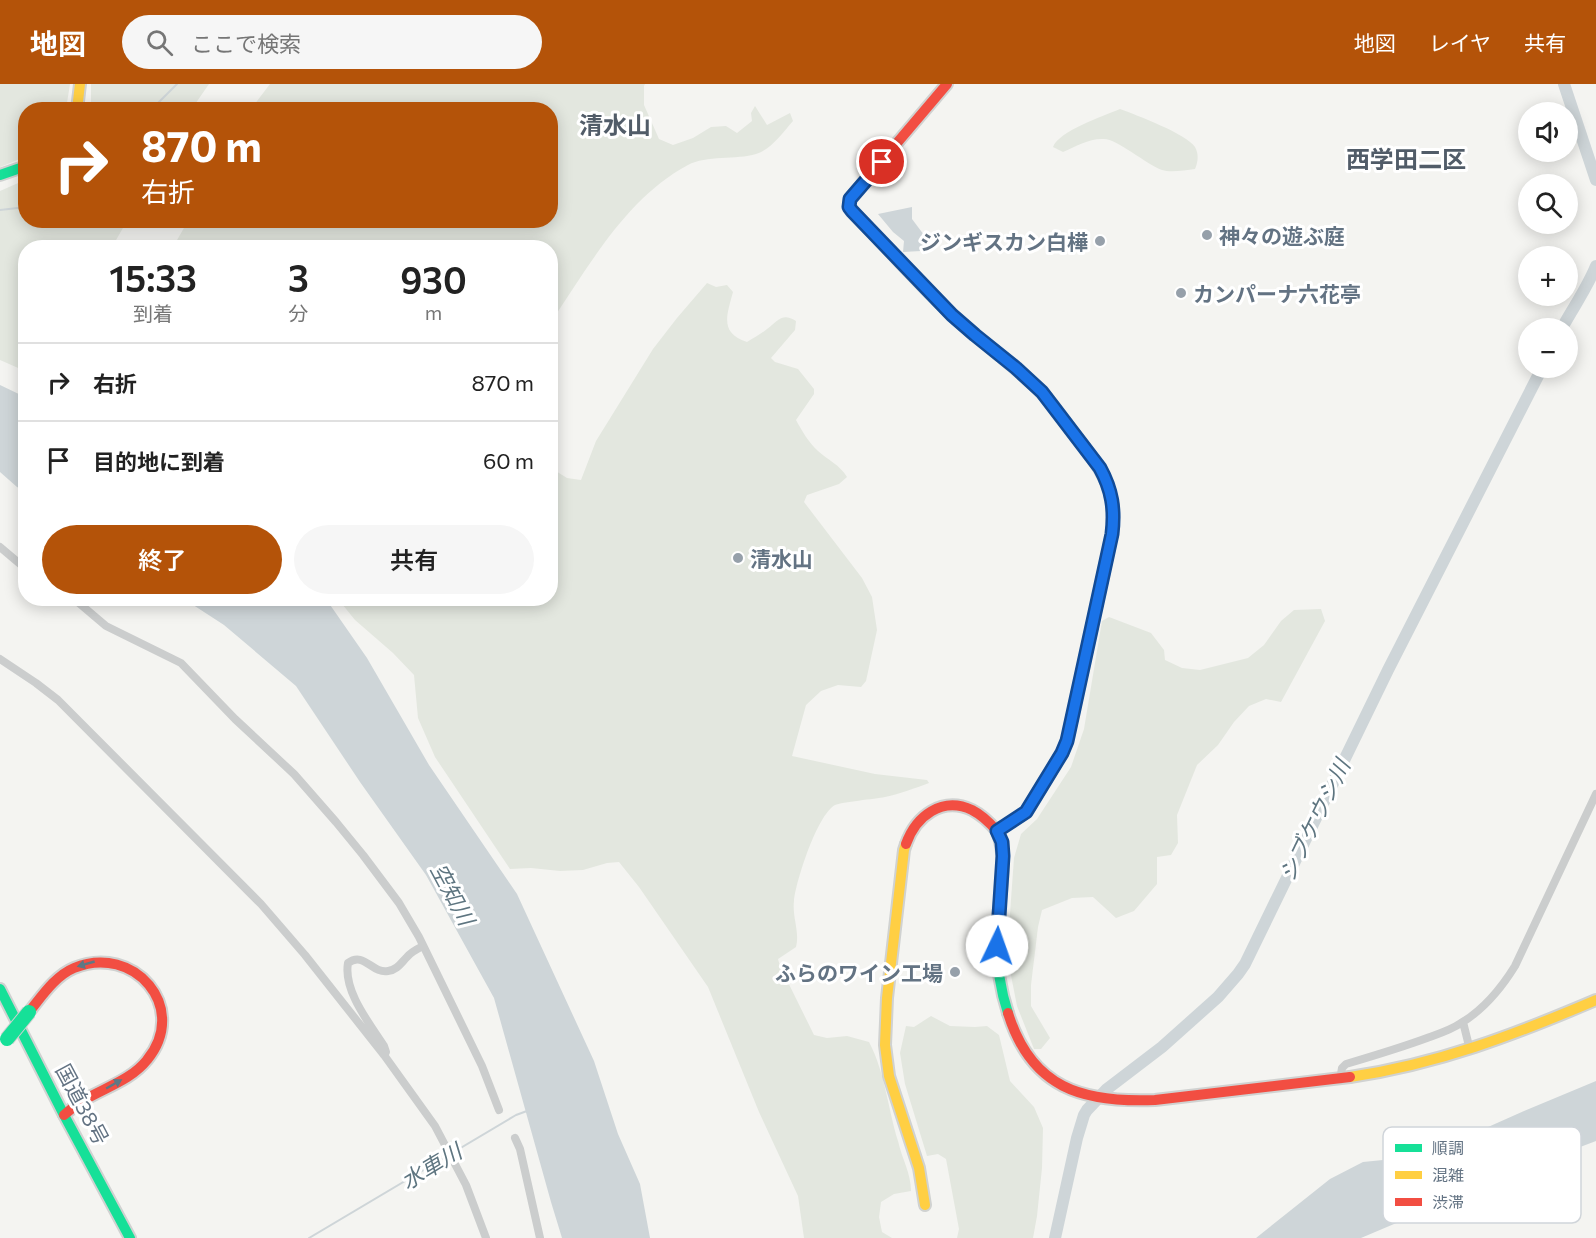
<!DOCTYPE html>
<html lang="ja">
<head>
<meta charset="utf-8">
<style>
  body { margin:0; font-family:Commissioner,"Noto Sans JP",sans-serif; background:#f6f6f6; color:#222; height:100vh; display:flex; flex-direction:column; font-size:22px; white-space:nowrap }
  * { box-sizing:border-box; margin:0 }
  p { font-size:20px; color:#767676 }
  .icon { flex:none; width:33px; height:33px; fill:none; stroke:currentColor; stroke-width:2; stroke-linecap:round; stroke-linejoin:round }
  .map { position:relative; flex:1; overflow:hidden }
  .details { position:absolute; left:18px; top:156px; width:540px; height:366px; display:flex; flex-direction:column; background:#fff; border-radius:24px; box-shadow:0 3px 15px #0003 }
  .details>* { flex:none }
  .guide { position:absolute; left:18px; top:18px; width:540px; height:126px; border-radius:24px; box-shadow:0 3px 15px #0003; background:#b45309; color:#fff; overflow:hidden }
  .tools { position:absolute; left:1518px; top:18px; display:grid; gap:12px }
  .tools a { display:grid; place-items:center; width:60px; height:60px; border-radius:50%; background:#fff; box-shadow:0 3px 15px #0003; font-size:30px }
  .pin { position:absolute; display:grid; place-items:center; width:51px; height:51px; color:#fff; margin:-26px; border:3px solid #fff; border-radius:50%; box-shadow:0 2px 6px #0007 }
  .me { position:absolute; width:66px; margin:-33px; rotate:3deg; stroke-linejoin:round; filter:drop-shadow(0 0 4px #0008) }
  .turn { display:flex; align-items:center; gap:21px; height:126px; padding:0 24px; font-size:27px }
  .turn .icon { width:78px; height:78px; stroke-width:2.5 }
  .turn b { display:block; font-size:42px; line-height:51px }
  .eta { display:flex; justify-content:space-evenly; align-items:center; height:102px; text-align:center }
  .eta b { font-size:36px; font-weight:600; line-height:42px }
  .cta { display:flex; gap:12px; margin-top:auto; padding:12px 24px }
  .cta a { flex:1; height:69px; border-radius:36px; background:#b45309; color:#fff; font-size:24px; font-weight:600; line-height:69px; text-align:center }
  .cta a+a { background:#f6f6f6; color:#222 }
  ul { padding:0; list-style:none }
  li { display:flex; align-items:center; gap:18px; height:78px; padding:0 24px; border-top:2px solid #e0e0e0 }
  li div { flex:1 }
  li b { display:block; font-size:22px }
  li em { font-style:normal }
  header { display:flex; align-items:center; gap:36px; box-sizing:border-box; height:84px; padding:0 30px; background:#b45309; color:#fff }
  header strong { font-size:28px }
  nav { display:flex; gap:33px; margin-inline-start:auto; font-size:21px }
  .search { width:420px; height:54px; background:#f6f6f6; display:flex; align-items:center; gap:15px; box-sizing:border-box; padding:0 21px; border-radius:33px; color:#767676; font-size:22px }
  .map>svg:first-child { display:block }
  .green { fill:#e3e7df }
  .water { fill:#ced5d8 }
  .lines { fill:none; stroke-linecap:round; stroke-linejoin:round }
  .stream { stroke:#ced5d8; stroke-width:2 }
  .river { stroke:#ced5d8; stroke-width:12 }
  .fast-casing { stroke:#d0d2d1; stroke-width:14 }
  .slow-casing { stroke:#d0d2d1; stroke-width:14 }
  .jam-casing { stroke:#d0d2d1; stroke-width:14 }
  .street { stroke:#cbcdcd; stroke-width:8 }
  .fast { stroke:#16e098; stroke-width:10 }
  .slow { stroke:#ffcf43; stroke-width:10 }
  .jam { stroke:#f24e42; stroke-width:10 }
  .fast-bridge-casing { stroke:#d0d1d0; stroke-width:16; stroke-linecap:butt }
  .fast-bridge { stroke:#16e098; stroke-width:14 }
  .oneway { fill:#5f7884 }
  .route-casing { stroke:#114b97; stroke-width:15 }
  .route { stroke:#1a73e8; stroke-width:10 }
  .poi-dot { fill:#96a0aa; stroke:#fff; stroke-width:2 }
  .labels { text-anchor:middle; dominant-baseline:central; stroke-width:6; stroke-linejoin:round; paint-order:stroke }
  .poi-label { font-size:21px; font-weight:bold; fill:#637383; stroke:#fff; text-anchor:start }
  .street-label { font-size:21px; fill:#637383; stroke:#fff }
  .water-label { font-size:22px; font-style:italic; fill:#5e7580; stroke:#fff }
  .quarter-label { font-size:24px; font-weight:bold; fill:#515c68; stroke:#fff }
  .key { fill:#fff; stroke:#d0d5da; stroke-width:1.5 }
  .key-label { font-size:16px; fill:#637383 }
</style>
</head>
<body>
<header>
<strong>地図</strong>
<div class="search"><svg class="icon" aria-label="search" viewBox="0 0 24 24"><circle cx="10" cy="10" r="6"/><path d="M15 15l6 6"/></svg>ここで検索</div>
<nav><a>地図</a><a>レイヤ</a><a>共有</a></nav>
</header>
<div class="map">
<svg width="1596" height="1154" viewBox="0 0 1596 1154">
  <rect width="100%" height="100%" fill="#f4f4f1"/>
  <path class="green" d="M 0,0 L 70,0 L 66,25 L 26,26 L 25,73 L 0,83 Z
    M 91,0 L 209,0 L 191,26 L 91,25 Z
    M 270,0 L 645,0 L 644,2 L 644,21 L 659,55 L 673,61 L 693,54 L 711,43 L 726,42 L 737,49 L 752,37 L 751,29 L 755,22 L 767,41 L 790,29 L 793,37 C 783,48 771,66 756,70 C 737,76 706,71 688,81 C 626,114 589,182 551,238 L 550,164 L 173,163 L 188,137 L 550,136 L 550,26 L 251,25 Z
    M 1120,25 C 1136,31 1187,50 1195,63 C 1199,70 1198,78 1195,85 C 1185,86 1171,89 1162,86 C 1146,80 1117,55 1104,55 C 1090,54 1076,62 1063,68 L 1053,63 C 1059,47 1103,32 1120,25 Z
    M 25,96 L 26,136 L 127,137 L 112,163 L 26,164 L 25,287 L 0,276 L 0,107 Z
    M 707,199 L 716,203 L 727,201 L 733,208 C 727,231 719,249 747,258 C 754,254 761,250 767,245 C 778,237 782,228 796,237 L 795,246 L 771,274 L 775,278 L 798,285 L 814,305 L 814,310 L 796,336 C 802,347 809,359 818,367 C 828,376 840,381 847,393 L 839,400 L 807,411 L 804,418 L 862,494 L 872,513 L 877,546 L 866,597 L 861,603 L 838,601 L 821,607 L 806,621 L 792,672 L 875,690 L 927,696 L 929,699 C 915,704 900,710 885,713 C 875,715 842,718 835,721 C 817,731 796,797 794,817 C 792,833 800,848 796,863 L 778,875 L 780,882 L 814,951 L 827,954 L 847,952 L 869,958 C 885,988 888,1025 898,1057 C 902,1075 911,1089 911,1107 L 894,1110 L 881,1118 L 879,1133 L 882,1148 L 892,1154 L 804,1154 L 798,1112 L 759,1028 L 708,903 L 639,803 L 619,778 L 607,779 L 583,786 L 560,787 L 531,784 L 510,785 L 435,673 L 418,634 L 414,591 L 393,569 L 355,536 L 338,515 L 550,514 L 551,384 L 567,394 L 581,396 L 596,357 L 653,265 L 677,234 Z
    M 1321,525 L 1325,537 L 1281,618 L 1266,615 L 1249,622 L 1234,638 L 1218,661 L 1197,681 L 1177,731 L 1178,759 L 1171,771 L 1157,773 L 1157,800 L 1134,827 L 1116,834 L 1093,813 L 1072,814 L 1042,826 L 1038,843 L 1031,901 L 1031,922 L 1050,954 L 1041,965 L 1034,965 L 1017,922 L 1007,871 L 1014,774 L 1021,750 L 1037,735 L 1071,683 L 1084,645 L 1102,537 L 1109,533 L 1151,549 L 1164,566 L 1165,576 L 1182,584 L 1200,586 L 1248,574 L 1264,561 L 1281,537 L 1294,526 Z
    M 931,932 L 950,942 L 975,943 L 987,942 L 999,951 L 1010,997 L 1034,1023 L 1043,1044 L 1042,1084 L 1037,1132 L 1033,1154 L 957,1154 L 959,1145 L 946,1075 L 938,1070 L 927,1072 L 905,1000 L 900,969 L 906,942 L 914,943 Z"/>
  <path class="water" d="M 912,123 L 912,135 L 927,155 L 921,167 L 903,168 L 904,157 L 893,148 L 878,130 Z
    M 0,301 L 25,313 L 25,407 L 17,403 L 0,388 Z
    M 184,515 L 326,515 L 367,574 L 429,681 L 517,810 L 594,977 L 618,1050 L 640,1100 L 650,1154 L 562,1154 L 551,1118 L 494,914 L 426,791 L 360,698 L 296,602 L 224,541 Z
    M 1596,997 L 1596,1057 L 1538,1079 L 1361,1154 L 1256,1154 L 1330,1095 L 1363,1078 L 1423,1072 L 1524,1027 Z"/>
  <g class="lines">
    <path class="stream" d="M 151,26 L 177,0
      M 0,126 L 26,123
      M 309,1154 L 516,1031 L 527,1027"/>
    <path class="river" d="M 1564,0 L 1596,96
      M 1562,244 C 1573,224 1587,204 1596,182
      M 1055,1154 L 1077,1054 L 1084,1031 L 1087,1026 L 1107,1005 L 1162,963 L 1218,913 L 1238,890 L 1245,880 L 1388,586 L 1542,284"/>
    <g class="fast-casing">
      <path id="fast" d="M 0,91 L 26,82
        M 0,905 L 64,1031 L 130,1154
        M 1008,929 C 999,902 996,873 997,845 C 999,812 1009,779 997,747 L 1026,728 L 1062,669 L 1067,657 L 1089,556"/>
    </g>
    <g class="slow-casing">
      <path id="slow" d="M 77,26 L 80,0
        M 1047,314 C 1057,326 1066,339 1076,352 C 1101,385 1118,406 1112,450 L 1089,556
        M 906,760 L 904,766 L 887,914 L 885,961 L 889,992 L 919,1084 L 925,1121
        M 1350,993 C 1438,980 1514,951 1596,916"/>
    </g>
    <g class="jam-casing">
      <path id="jam" d="M 947,0 L 852,112 L 850,115 L 849,123 C 883,160 917,198 954,233 C 984,261 1019,284 1047,314
        M 906,760 C 916,732 942,712 972,726 C 982,731 990,739 997,747
        M 29,928 C 42,912 55,892 74,884 C 134,859 190,924 147,976 C 132,995 107,1003 86,1015 C 78,1019 71,1025 64,1031
        M 1008,929 C 1031,1004 1082,1019 1155,1016 L 1350,993"/>
    </g>
    <path class="street" d="M 0,463 L 26,485
      M 73,514 L 106,542 L 181,579 L 235,635 L 294,690 L 336,738 L 363,771 L 399,819 L 419,853 L 482,982 L 499,1026
      M 0,575 L 36,599 L 58,616 L 261,820 L 305,871 L 384,971 L 435,1042 L 466,1101 L 486,1154
      M 1463,938 L 1470,966
      M 384,971 L 386,968 L 384,962 C 370,940 343,907 348,879 C 364,867 372,890 388,887 C 397,886 401,879 407,873 C 411,868 417,865 423,862
      M 1340,996 L 1342,984 L 1346,980 C 1373,972 1400,964 1427,954 C 1438,950 1451,946 1461,939 C 1483,926 1502,903 1515,882 L 1596,710
      M 515,1054 L 520,1065 L 540,1154"/>
    <use href="#fast" class="fast"/>
    <use href="#slow" class="slow"/>
    <use href="#jam" class="jam"/>
    <g class="fast-bridge-casing">
      <path id="fast-bridge" d="M 7,955 L 29,928"/>
    </g>
    <use href="#fast-bridge" class="fast-bridge"/>
  </g>
  <defs><path id="oneway-solid" d="M-6-.8H1V-3.2L6.5 0L1 3.2V.8H-6Z" transform="scale(1.5)"/></defs>
  <g class="oneway">
    <use href="#oneway-solid" transform="translate(86 880) rotate(164)"/>
    <use href="#oneway-solid" transform="translate(114 1000) rotate(-30)"/>
  </g>
  <g class="lines">
    <g class="route-casing">
      <path id="route" d="M 882,78 L 850,115 L 849,123 L 852,127 L 952,231 L 975,251 L 1016,284 L 1042,308 L 1100,384 C 1112,406 1115,425 1112,450 L 1067,657 L 1062,669 L 1026,728 L 997,747 L 1002,758 L 1003,772 L 997,862"/>
    </g>
    <use href="#route" class="route"/>
  </g>
  <g class="poi-dot">
    <circle cx="1207" cy="151" r="6"/>
    <circle cx="1100" cy="157" r="6"/>
    <circle cx="1181" cy="209" r="6"/>
    <circle cx="738" cy="474" r="6"/>
    <circle cx="955" cy="888" r="6"/>
  </g>
  <g class="labels">
    <g class="poi-label">
      <text x="1219" y="151">神々の遊ぶ庭</text>
      <text x="1088" y="157" text-anchor="end">ジンギスカン白樺</text>
      <text x="1193" y="209">カンパーナ六花亭</text>
      <text x="750" y="474">清水山</text>
      <text x="943" y="888" text-anchor="end">ふらのワイン工場</text>
    </g>
    <g class="street-label">
      <text transform="translate(83 1020) rotate(62)">国道38号</text>
    </g>
    <g class="water-label">
      <text transform="translate(1314 736) rotate(-64)">シブケウシ川</text>
      <text transform="translate(453 810) rotate(62)">空知川</text>
      <text transform="translate(431 1082) rotate(-31)">水車川</text>
    </g>
    <g class="quarter-label">
      <text x="615" y="40">清水山</text>
      <text x="1406" y="74">西学田二区</text>
    </g>
  </g>
  <rect x="1383" y="1043" width="198" height="96" rx="9" class="key"/>
  <rect x="1395" y="1060" width="27" height="8" fill="#16e098"/>
  <rect x="1395" y="1087" width="27" height="8" fill="#ffcf43"/>
  <rect x="1395" y="1114" width="27" height="8" fill="#f24e42"/>
  <g class="key-label">
    <text x="1432" y="1070">順調</text>
    <text x="1432" y="1097">混雑</text>
    <text x="1432" y="1124">渋滞</text>
  </g>
</svg>
<div class="tools">
<a><svg class="icon" aria-label="sound" viewBox="0 0 24 24"><path d="M4 9h4l5-4v14l-5-4H4zM17 9q2 3 0 6"/></svg></a>
<a><svg class="icon" aria-label="search" viewBox="0 0 24 24"><circle cx="10" cy="10" r="6"/><path d="M15 15l6 6"/></svg></a>
<a>+</a>
<a>−</a>
</div>
<div class="pin" style="left:882px;top:78px;background:#d93025"><svg class="icon" aria-label="arrive" viewBox="0 0 24 24"><path d="M6 21V4h12l-3 4 3 4H6"/></svg></div>
<svg class="me" style="left:997px;top:862px" viewBox="-20 -20 40 40"><circle r="19" fill="#fff"/><path d="M0-13L10 11 0 6-10 11z" fill="#1a73e8"/></svg>
<div class="guide">
<div class="turn"><svg class="icon" aria-label="right" viewBox="0 0 24 24"><path d="M7 20v-9h11M14 6l5 5-5 5"/></svg><div><b>870 m</b>右折</div></div>
</div>
<section class="details">
<div class="eta">
<div><b>15:33</b><p>到着</p></div>
<div><b>3</b><p>分</p></div>
<div><b>930</b><p>m</p></div>
</div>
<ul>
<li><svg class="icon" aria-label="right" viewBox="0 0 24 24"><path d="M7 20v-9h11M14 6l5 5-5 5"/></svg><div><b>右折</b></div><em>870 m</em></li>
<li><svg class="icon" aria-label="arrive" viewBox="0 0 24 24"><path d="M6 21V4h12l-3 4 3 4H6"/></svg><div><b>目的地に到着</b></div><em>60 m</em></li>
</ul>
<div class="cta"><a>終了</a><a>共有</a></div>
</section>
</div>
</body>
</html>
